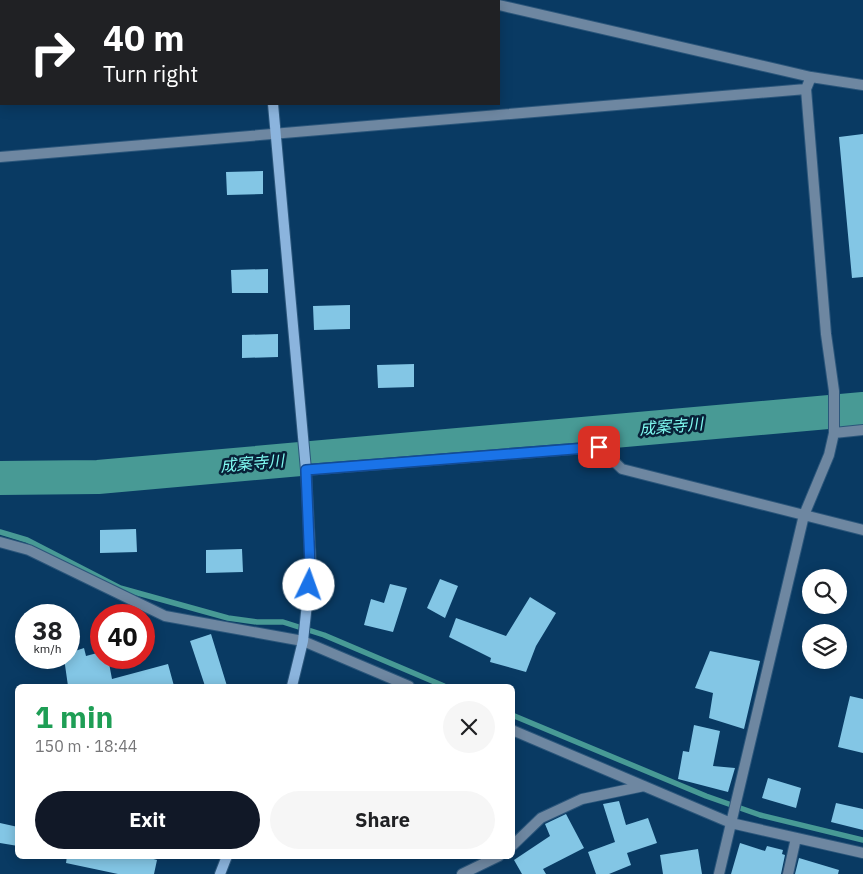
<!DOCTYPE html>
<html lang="en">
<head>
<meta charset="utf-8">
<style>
  body { margin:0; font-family:"IBM Plex Sans","Noto Sans JP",sans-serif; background:#f6f6f6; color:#202124; height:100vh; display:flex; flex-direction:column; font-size:19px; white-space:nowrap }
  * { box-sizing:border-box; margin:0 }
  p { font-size:16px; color:#757577 }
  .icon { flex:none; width:28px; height:28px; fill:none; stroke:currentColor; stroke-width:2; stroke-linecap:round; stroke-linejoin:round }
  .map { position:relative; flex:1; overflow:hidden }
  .panel { position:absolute; left:15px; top:684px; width:500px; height:175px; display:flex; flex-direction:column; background:#fff; border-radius:8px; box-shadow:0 2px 12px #0003 }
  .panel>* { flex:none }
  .top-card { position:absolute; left:0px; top:0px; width:500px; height:105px; box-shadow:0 2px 12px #0003; background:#202124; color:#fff; overflow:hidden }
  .tools { position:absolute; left:802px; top:569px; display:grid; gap:10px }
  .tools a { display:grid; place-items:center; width:45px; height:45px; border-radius:50%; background:#fff; box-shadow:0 2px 12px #0003; font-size:25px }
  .speed { position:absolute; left:15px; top:604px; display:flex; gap:10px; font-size:25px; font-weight:700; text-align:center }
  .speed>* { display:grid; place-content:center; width:65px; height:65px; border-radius:50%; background:#fff; box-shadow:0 2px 12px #0003; line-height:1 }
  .speed small { font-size:12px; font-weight:400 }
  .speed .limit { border:8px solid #d22; background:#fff; color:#111 }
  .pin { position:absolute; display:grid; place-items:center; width:42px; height:42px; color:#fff; margin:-21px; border-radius:10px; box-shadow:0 2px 8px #0006 }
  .me { position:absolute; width:55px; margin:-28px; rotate:3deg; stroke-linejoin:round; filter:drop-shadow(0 0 4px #0008) }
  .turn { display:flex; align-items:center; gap:18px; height:105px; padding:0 20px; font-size:22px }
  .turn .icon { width:65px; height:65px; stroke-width:2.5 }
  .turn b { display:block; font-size:35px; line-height:42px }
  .round { display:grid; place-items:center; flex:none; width:52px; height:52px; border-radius:26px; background:#f6f6f6 }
  .overview { display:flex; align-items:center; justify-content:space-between; height:85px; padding:0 20px }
  h1 { font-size:30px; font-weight:700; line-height:38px; color:#1e9e55 }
  .action { display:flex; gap:10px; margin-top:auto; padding:10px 20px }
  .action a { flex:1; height:58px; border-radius:30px; background:#111827; color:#fff; font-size:20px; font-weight:700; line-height:58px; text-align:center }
  .action a+a { background:#f6f6f6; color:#202124 }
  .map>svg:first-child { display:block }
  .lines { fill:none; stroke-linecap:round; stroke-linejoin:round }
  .stream { stroke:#489a95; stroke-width:5.5 }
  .river { stroke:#489a95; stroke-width:34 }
  .building { fill:#83c6e5 }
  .street-casing { stroke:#2b567b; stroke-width:12 }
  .secondary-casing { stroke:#2b567b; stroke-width:12 }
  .street { stroke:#6e87a1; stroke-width:10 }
  .secondary { stroke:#8bb4dd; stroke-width:10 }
  .route-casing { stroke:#114b97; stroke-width:12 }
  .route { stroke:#1a73e8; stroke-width:9 }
  .labels { text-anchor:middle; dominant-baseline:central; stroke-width:5; stroke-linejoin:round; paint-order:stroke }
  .water-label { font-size:16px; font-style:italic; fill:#7ff9f0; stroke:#082138 }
</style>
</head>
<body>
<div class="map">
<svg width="863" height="874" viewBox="0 0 863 874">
  <rect width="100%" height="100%" fill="#093a63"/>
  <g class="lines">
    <path class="stream" d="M 0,532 L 27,540 L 120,588 L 228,618 L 257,622 L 283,622 L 324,635 L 444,686
      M 512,715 L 706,796 L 760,815 L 863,840"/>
    <path class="river" d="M 0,478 L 98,477 L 863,409"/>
  </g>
  <path class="building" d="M 863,134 L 863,277 L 852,278 L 839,137 Z
    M 263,171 L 263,194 L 227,195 L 226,172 Z
    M 268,269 L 268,293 L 232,293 L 231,270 Z
    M 350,305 L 350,329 L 314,330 L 313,306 Z
    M 278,334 L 278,357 L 242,358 L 242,335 Z
    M 414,364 L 414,387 L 378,388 L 377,365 Z
    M 136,529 L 137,552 L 100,553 L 100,530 Z
    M 242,549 L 243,572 L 206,573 L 206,550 Z
    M 440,579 L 458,586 L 445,618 L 427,608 Z
    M 390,584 L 407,588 L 393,632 L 364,625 L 371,599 L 384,603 Z
    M 530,597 L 556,613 L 536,646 L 526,672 L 490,662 L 491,658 L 449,637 L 456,618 L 506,636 Z
    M 211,634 L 227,686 L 205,686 L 190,641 Z
    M 84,648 L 86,656 L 101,652 L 101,658 L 108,658 L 112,679 L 168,664 L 174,686 L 68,686 L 64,658 L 69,658 L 69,653 Z
    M 710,651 L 760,661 L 744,729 L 709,718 L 713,693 L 695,688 Z
    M 850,696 L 863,699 L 863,753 L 838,747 Z
    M 694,725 L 720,731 L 713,766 L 735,768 L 728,792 L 678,779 L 683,751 L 689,752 Z
    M 768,778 L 801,788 L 796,808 L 762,798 Z
    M 619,801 L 626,825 L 648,818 L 657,843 L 627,853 L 631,865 L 609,874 L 596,874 L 588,852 L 615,842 L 603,804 Z
    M 836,803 L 863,809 L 863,830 L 831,822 Z
    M 566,814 L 584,848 L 543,869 L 546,874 L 522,874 L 514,860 L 550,836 L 545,824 Z
    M 0,823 L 18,827 L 18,846 L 0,843 Z
    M 740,843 L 765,851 L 767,846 L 783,850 L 782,854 L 785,855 L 781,874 L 731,874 Z
    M 698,849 L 702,874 L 663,874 L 660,855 Z
    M 67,856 L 143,856 L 157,860 L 154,874 L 118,874 L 66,863 Z
    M 799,858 L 839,870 L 838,874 L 795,874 Z"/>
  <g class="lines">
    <g class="street-casing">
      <path id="street" d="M 478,0 L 483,1
        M 499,5 L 811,77 L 863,85
        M 0,157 L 806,89 L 811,77
        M 834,433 L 863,430
        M 306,470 L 599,447 L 622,469 L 863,530
        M 0,542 L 29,550 L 165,616 L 303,641 L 409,686
        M 512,730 L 731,823 L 863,853
        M 512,846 L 541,818 L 582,799 L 644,786
        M 462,874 L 499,856
        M 719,874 L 804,515 L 829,455 L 834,433 L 834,391 L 826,334 L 806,89
        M 788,874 L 796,838"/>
    </g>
    <g class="secondary-casing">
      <path id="secondary" d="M 262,0 L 262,1
        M 273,104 L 306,470 L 311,566 L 303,641 L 292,686
        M 220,874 L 227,856"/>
    </g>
    <use href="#street" class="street"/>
    <use href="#secondary" class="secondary"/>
  </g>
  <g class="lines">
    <g class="route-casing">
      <path id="route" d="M 309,585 L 310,566 L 306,470 L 599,447"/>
    </g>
    <use href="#route" class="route"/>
  </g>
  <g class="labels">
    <g class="water-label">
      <text transform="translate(671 426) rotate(-5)">成案寺川</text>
      <text transform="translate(252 463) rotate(-5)">成案寺川</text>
    </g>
  </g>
</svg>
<div class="tools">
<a><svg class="icon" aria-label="search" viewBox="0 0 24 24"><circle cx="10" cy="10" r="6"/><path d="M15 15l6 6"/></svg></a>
<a><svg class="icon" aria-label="layers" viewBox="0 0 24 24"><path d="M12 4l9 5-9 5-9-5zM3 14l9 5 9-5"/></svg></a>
</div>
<div class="speed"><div>38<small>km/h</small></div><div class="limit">40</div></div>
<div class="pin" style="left:599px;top:447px;background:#d93025"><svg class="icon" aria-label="arrive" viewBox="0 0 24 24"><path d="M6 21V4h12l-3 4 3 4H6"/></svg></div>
<svg class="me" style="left:309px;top:585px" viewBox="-20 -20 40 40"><circle r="19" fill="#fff"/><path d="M0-13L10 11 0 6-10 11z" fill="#1a73e8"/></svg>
<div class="top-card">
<div class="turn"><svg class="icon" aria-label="right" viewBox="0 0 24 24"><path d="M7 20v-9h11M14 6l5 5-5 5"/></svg><div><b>40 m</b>Turn right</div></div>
</div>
<section class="panel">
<div class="overview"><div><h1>1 min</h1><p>150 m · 18:44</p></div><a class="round"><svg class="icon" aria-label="close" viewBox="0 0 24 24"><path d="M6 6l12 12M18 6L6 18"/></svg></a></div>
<div class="action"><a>Exit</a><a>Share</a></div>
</section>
</div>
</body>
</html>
